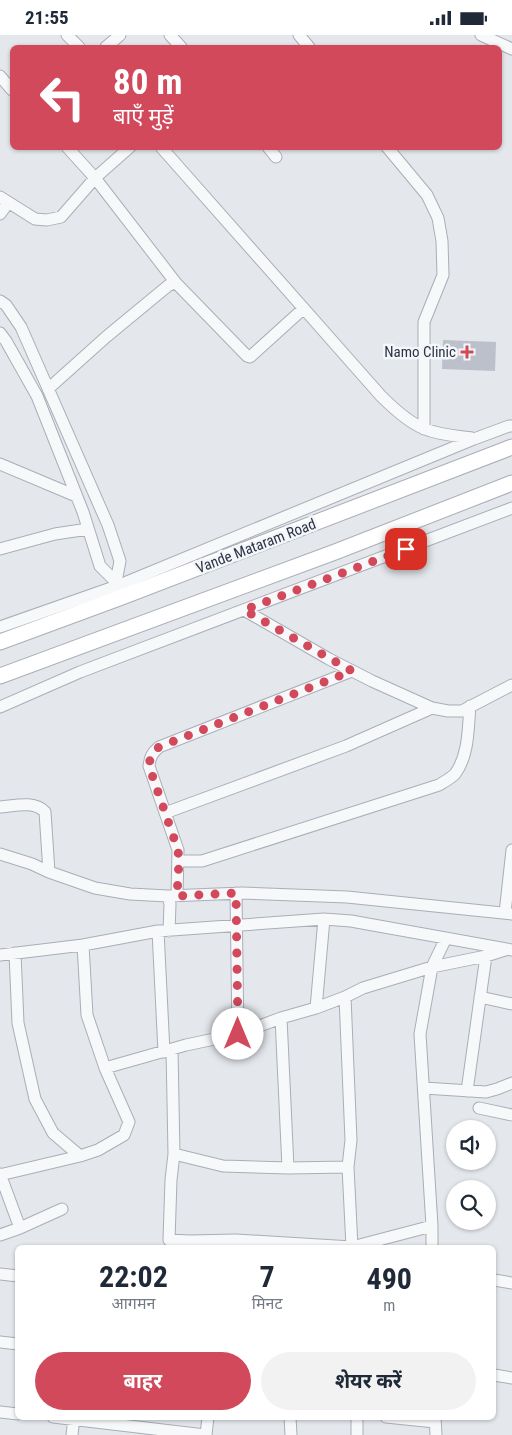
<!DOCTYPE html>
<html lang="hi">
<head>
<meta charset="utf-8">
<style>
  body { margin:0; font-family:"Roboto Condensed","Noto Sans Devanagari",sans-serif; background:#f2f2f3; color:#1f2937; height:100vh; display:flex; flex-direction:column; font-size:19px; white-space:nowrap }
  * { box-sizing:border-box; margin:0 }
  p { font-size:16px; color:#747a83 }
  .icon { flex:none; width:28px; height:28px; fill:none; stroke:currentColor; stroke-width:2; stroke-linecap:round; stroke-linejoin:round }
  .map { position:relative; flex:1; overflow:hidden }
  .sheet { position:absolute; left:15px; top:1210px; width:481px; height:175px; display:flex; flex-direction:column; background:#fff; border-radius:8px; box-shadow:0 1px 4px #0004 }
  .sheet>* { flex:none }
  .guide { position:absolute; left:10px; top:10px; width:492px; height:105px; border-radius:8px; box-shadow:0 1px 4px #0004; background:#d1495b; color:#fff; overflow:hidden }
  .fabs { position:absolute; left:446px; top:1085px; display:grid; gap:10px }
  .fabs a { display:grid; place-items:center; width:50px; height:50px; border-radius:50%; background:#fff; box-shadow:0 1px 4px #0004; font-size:25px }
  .pin { position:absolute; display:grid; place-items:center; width:42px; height:42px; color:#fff; margin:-21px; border-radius:10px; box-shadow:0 2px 8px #0006 }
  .me { position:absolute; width:55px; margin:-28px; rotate:0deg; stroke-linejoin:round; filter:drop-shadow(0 0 4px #0008) }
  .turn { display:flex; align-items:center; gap:18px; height:105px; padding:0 20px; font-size:22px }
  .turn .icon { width:65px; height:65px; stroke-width:2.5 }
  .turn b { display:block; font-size:35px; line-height:42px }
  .eta { display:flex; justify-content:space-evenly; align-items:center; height:85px; text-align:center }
  .eta b { font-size:30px; font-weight:700; line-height:35px }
  .cta { display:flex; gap:10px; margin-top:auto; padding:10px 20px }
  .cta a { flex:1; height:58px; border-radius:30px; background:#d1495b; color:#fff; font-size:20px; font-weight:700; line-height:58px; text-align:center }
  .cta a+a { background:#f2f2f3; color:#1f2937 }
  .status { display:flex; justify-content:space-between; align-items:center; height:35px; padding:0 25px; background:#fff; direction:ltr }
  .status svg { height:14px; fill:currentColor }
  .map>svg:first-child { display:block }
  .building { fill:#bbc0ca }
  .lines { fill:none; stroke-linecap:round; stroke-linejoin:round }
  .minor-casing { stroke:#a9aeb7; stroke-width:13 }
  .secondary-casing { stroke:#a9aeb7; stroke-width:17 }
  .minor { stroke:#f7f8fa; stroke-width:11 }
  .secondary { stroke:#fff; stroke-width:15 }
  .route { stroke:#d1495b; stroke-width:9; stroke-dasharray:0 16.2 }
  .poi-dot { fill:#d1495b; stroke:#f4f6f9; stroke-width:2 }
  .labels { text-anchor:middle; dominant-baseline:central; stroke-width:5; stroke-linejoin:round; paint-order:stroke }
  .poi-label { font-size:15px; fill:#2b3445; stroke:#f4f6f9; text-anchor:end }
  .street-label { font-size:15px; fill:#2b3445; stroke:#f4f6f9 }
</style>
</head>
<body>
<div class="status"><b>21:55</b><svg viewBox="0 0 49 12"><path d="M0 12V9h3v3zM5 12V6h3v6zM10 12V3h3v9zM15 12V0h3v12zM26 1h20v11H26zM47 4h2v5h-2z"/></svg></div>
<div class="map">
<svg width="512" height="1400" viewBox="0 0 512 1400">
  <rect width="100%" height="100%" fill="#e4e7ec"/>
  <path class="building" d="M 443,305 L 496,307 L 495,336 L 442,334 Z"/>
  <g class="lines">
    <g class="minor-casing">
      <path id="minor" d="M 67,0 L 79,12
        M 170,0 L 181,12
        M 299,0 L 309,12
        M 481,0 L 512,14
        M 106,12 L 120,0
        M 0,41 L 12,55
        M 67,112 L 95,143 L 176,248
        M 161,112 L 381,361 C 393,373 409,388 425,394 C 440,400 457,401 472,403
        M 268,112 L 276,122
        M 387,112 L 427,160 L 438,183 L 442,206 L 443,240 L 424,287 L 424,394
        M 0,162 L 35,184 L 47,185 L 61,182 L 95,143 L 130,112
        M 0,179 L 8,168
        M 0,266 L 6,270 L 21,292 L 108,490 L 120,526 L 116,547
        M 0,298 L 6,306 L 37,361 L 83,477 L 100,531 L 116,547 L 118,552
        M 48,354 L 106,302 L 169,250 L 176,248 L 247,321 L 250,322 L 303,274
        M 0,429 L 76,461
        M 0,514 L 55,499 L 88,494
        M 244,575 L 329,624 L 372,646 L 432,673 L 448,676 L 462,676 L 512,650
        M 0,592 L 117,551 L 474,404 L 509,391 L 512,391
        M 0,672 L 80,637 L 512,473
        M 0,772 C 14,771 34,765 45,777 L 49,837
        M 165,778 L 346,711 L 432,673
        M 0,819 L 32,829 L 49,837 L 95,853 L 130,859 L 168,861 L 170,869 L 169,896
        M 179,826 L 202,826 L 439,750 C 444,747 451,743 455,739 C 469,720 468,693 470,671
        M 236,858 L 238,999
        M 168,861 L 242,858 L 347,862 L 512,879
        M 177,861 L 178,815 L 149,731 C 150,722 152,718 159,712 L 352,636
        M 505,878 L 512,815
        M 158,896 L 164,1017
        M 15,918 L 18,988 L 35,1064 L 53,1098 L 80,1121
        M 0,920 L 83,910 L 158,896 L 324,884 L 351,886 L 512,915
        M 345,962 L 351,1105 L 348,1132 L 352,1212
        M 480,962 L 512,969
        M 316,973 L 324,884
        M 281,983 L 288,1133 L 348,1132
        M 172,1014 L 174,1119 L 171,1145 L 169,1205 L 190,1206 L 236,1205 L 352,1212 L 432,1191
        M 105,1033 L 186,1010 L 238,999 L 281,983 L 316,973 L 345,962 L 363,953 L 432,932 L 486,921 L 505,915
        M 424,1053 L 486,1057 L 497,1054 L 512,1048
        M 467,1056 L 486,921
        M 479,1073 L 512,1080
        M 174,1119 L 223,1131 L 288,1133
        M 0,1139 L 20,1193
        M 0,1140 L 80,1121 L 98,1115 L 124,1100 L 129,1087 L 105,1033 L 87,980 L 83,910
        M 0,1200 L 20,1193 L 62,1174
        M 432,1212 L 432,1191 L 420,999 L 432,932 L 446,903
        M 0,1239 L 18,1241
        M 494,1245 L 512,1248
        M 0,1307 L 18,1309
        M 494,1340 L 512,1343
        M 0,1377 L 18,1379
        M 53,1382 L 205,1400
        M 290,1382 L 291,1400
        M 386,1382 L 435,1387
        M 435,1382 L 436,1400
        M 72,1400 L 74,1382
        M 206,1400 L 208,1382
        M 357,1400 L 357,1382"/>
    </g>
    <g class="secondary-casing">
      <path id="secondary" d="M 0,607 L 122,562 L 512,412
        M 0,641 L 335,517 L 512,448"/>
    </g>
    <use href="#minor" class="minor"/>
    <use href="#secondary" class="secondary"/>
  </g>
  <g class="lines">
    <path class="route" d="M 238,999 L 236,858 L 177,861 L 179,826 L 178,815 L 149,731 C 150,722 152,718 159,712 L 352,636 L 244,575 L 406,514"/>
  </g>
  <path class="poi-dot" d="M464.5 309.5h5v5h5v5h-5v5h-5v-5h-5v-5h5z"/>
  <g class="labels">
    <g class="poi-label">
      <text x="456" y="317">Namo Clinic</text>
    </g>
    <g class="street-label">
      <text transform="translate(256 511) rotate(-21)">Vande Mataram Road</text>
    </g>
  </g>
</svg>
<div class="fabs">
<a><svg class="icon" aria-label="sound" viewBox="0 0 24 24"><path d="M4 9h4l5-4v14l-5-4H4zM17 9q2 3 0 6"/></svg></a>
<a><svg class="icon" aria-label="search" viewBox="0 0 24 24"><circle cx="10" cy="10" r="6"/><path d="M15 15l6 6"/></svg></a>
</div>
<div class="pin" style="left:406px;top:514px;background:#d93025"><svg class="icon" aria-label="arrive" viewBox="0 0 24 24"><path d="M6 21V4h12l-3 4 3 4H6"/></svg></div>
<svg class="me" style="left:238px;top:999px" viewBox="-20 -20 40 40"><circle r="19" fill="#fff"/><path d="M0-13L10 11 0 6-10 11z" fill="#d1495b"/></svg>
<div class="guide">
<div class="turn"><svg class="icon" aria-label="left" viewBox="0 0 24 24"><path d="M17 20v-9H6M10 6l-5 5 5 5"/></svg><div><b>80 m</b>बाएँ मुड़ें</div></div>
</div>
<section class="sheet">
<div class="eta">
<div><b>22:02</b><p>आगमन</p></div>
<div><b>7</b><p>मिनट</p></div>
<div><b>490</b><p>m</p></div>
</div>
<div class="cta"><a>बाहर</a><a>शेयर करें</a></div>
</section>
</div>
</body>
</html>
